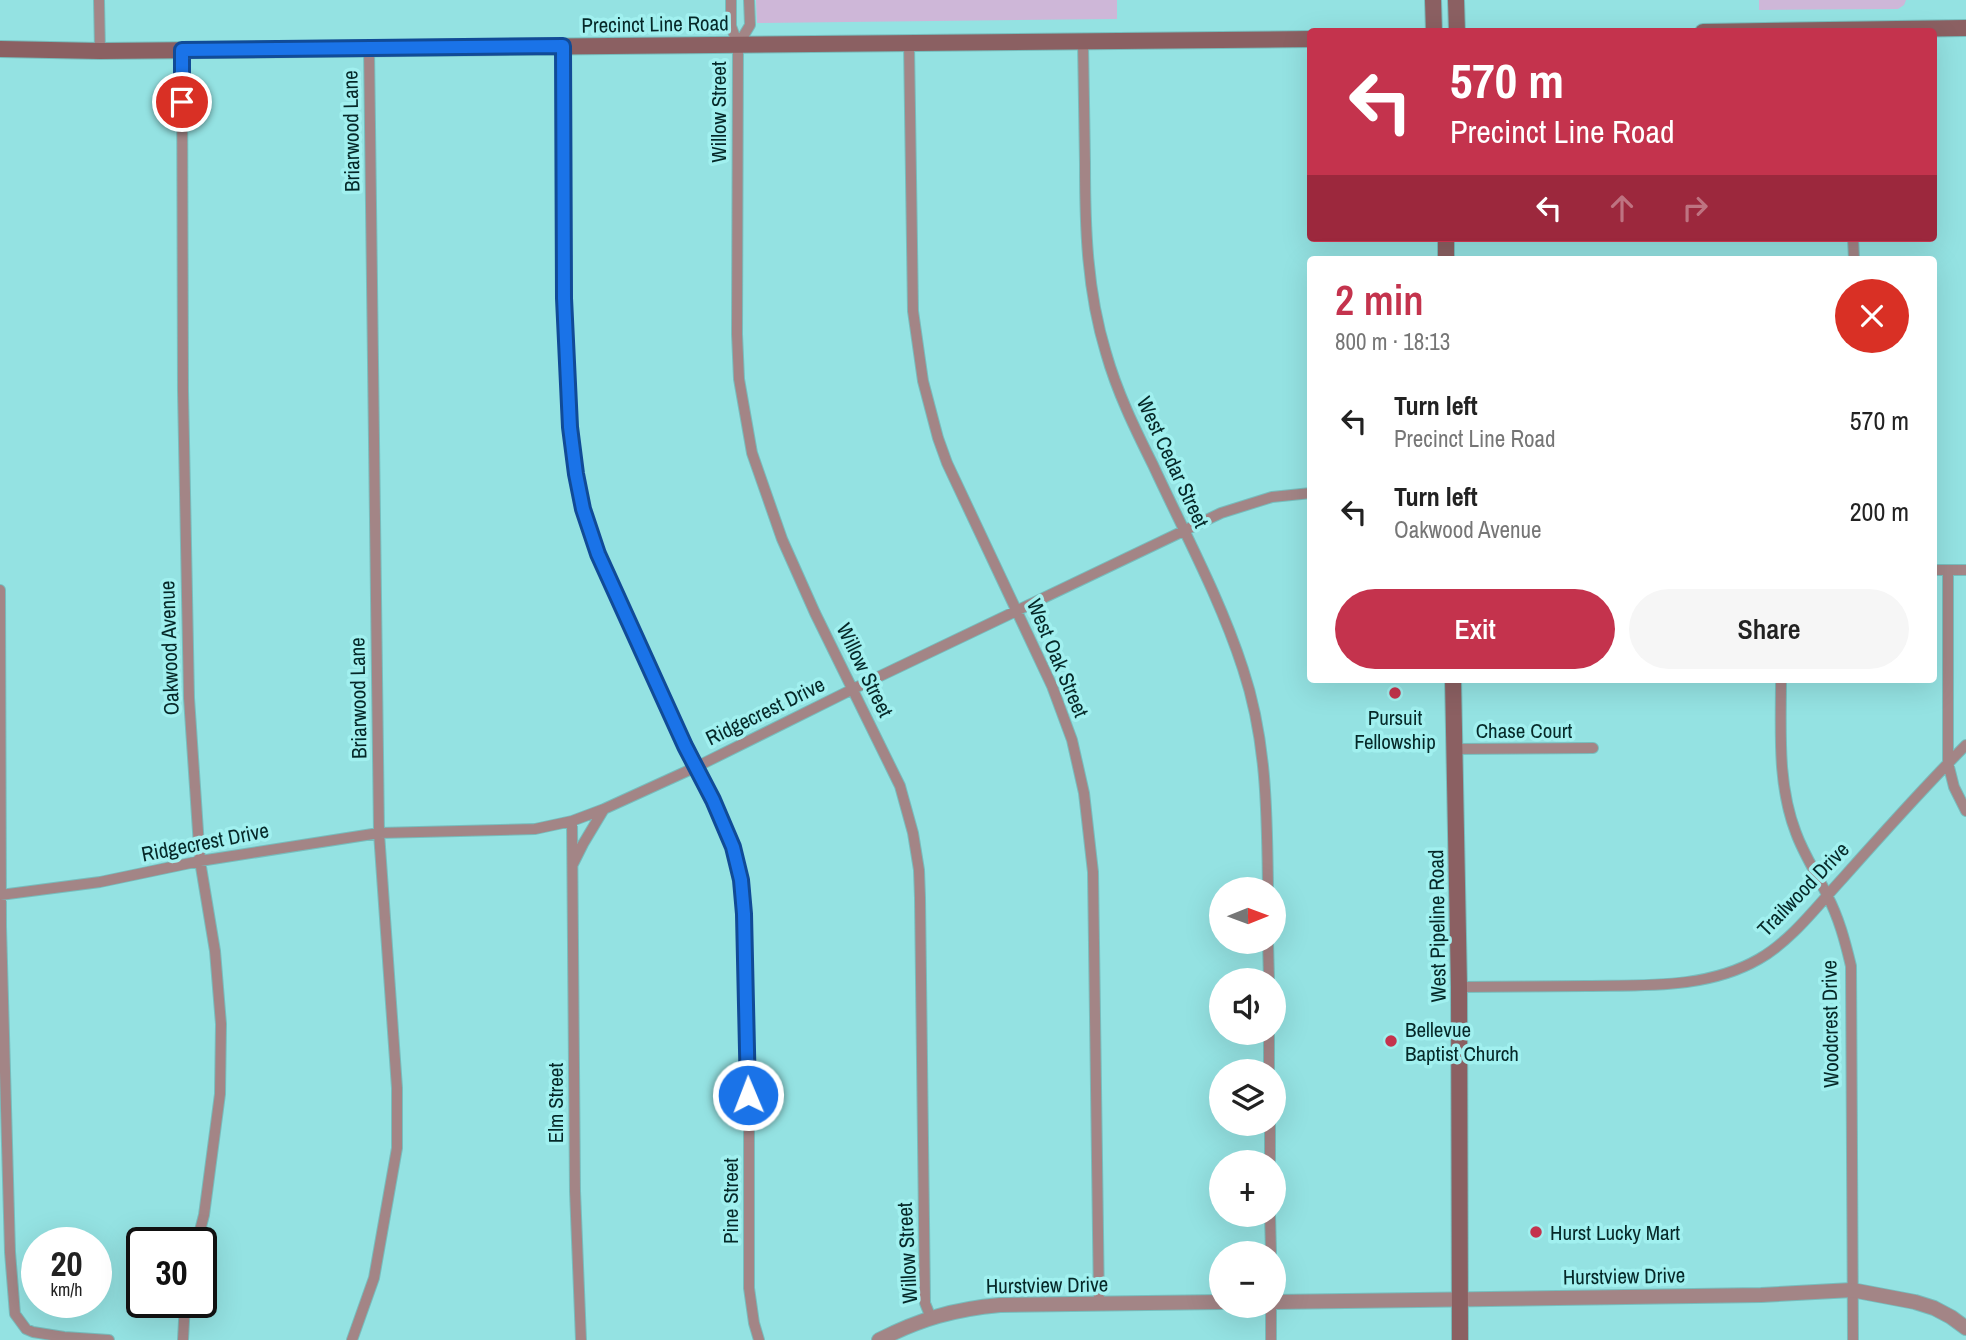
<!DOCTYPE html>
<html lang="en">
<head>
<meta charset="utf-8">
<style>
  body { margin:0; font-family:"Archivo Narrow",sans-serif; background:#f6f6f6; color:#222; height:100vh; display:flex; flex-direction:column; font-size:26px; white-space:nowrap }
  * { box-sizing:border-box; margin:0 }
  p { font-size:23px; color:#767676 }
  .icon { flex:none; width:38px; height:38px; fill:none; stroke:currentColor; stroke-width:2; stroke-linecap:round; stroke-linejoin:round }
  .map { position:relative; flex:1; overflow:hidden }
  .sheet { position:absolute; left:1307px; top:256px; width:630px; height:427px; display:flex; flex-direction:column; background:#fff; border-radius:7px; box-shadow:0 7px 28px #0002 }
  .sheet>* { flex:none }
  .top-card { position:absolute; left:1307px; top:28px; width:630px; height:214px; border-radius:7px; box-shadow:0 7px 28px #0002; background:#c4334d; color:#fff; overflow:hidden }
  .needle { width:46px; rotate:89deg }
  .controls { position:absolute; left:1209px; top:877px; display:grid; gap:14px }
  .controls a { display:grid; place-items:center; width:77px; height:77px; border-radius:50%; background:#fff; box-shadow:0 7px 28px #0002; font-size:35px }
  .speed { position:absolute; left:21px; top:1227px; display:flex; gap:14px; font-size:35px; font-weight:700; text-align:center }
  .speed>* { display:grid; place-content:center; width:91px; height:91px; border-radius:50%; background:#fff; box-shadow:0 7px 28px #0002; line-height:1 }
  .speed small { font-size:18px; font-weight:400 }
  .speed .limit { border:4px solid #111; border-radius:10px; background:#fff; color:#111 }
  .pin { position:absolute; display:grid; place-items:center; width:60px; height:60px; color:#fff; margin:-30px; border:4px solid #fff; border-radius:50%; box-shadow:0 2px 7px #0007 }
  .me { position:absolute; width:77px; margin:-38px; rotate:359deg; stroke-linejoin:round; filter:drop-shadow(0 0 5px #0008) }
  .turn { display:flex; align-items:center; gap:24px; height:147px; padding:0 28px; font-size:32px }
  .turn .icon { width:91px; height:91px; stroke-width:2.5 }
  .turn b { display:block; font-size:49px; line-height:60px }
  .lanes { display:flex; align-items:center; height:66px; padding:0 28px; background:#0003; justify-content:center; gap:35px; direction:ltr }
  .lanes .off { opacity:.35 }
  .round { display:grid; place-items:center; flex:none; width:74px; height:74px; border-radius:37px; background:#f6f6f6 }
  .summary { display:flex; align-items:center; justify-content:space-between; height:119px; padding:0 28px }
  h1 { font-size:42px; font-weight:600; line-height:52px; color:#c4334d }
  .button { display:flex; gap:14px; margin-top:auto; padding:14px 28px }
  .button a { flex:1; height:80px; border-radius:42px; background:#c4334d; color:#fff; font-size:28px; font-weight:600; line-height:80px; text-align:center }
  .button a+a { background:#f6f6f6; color:#222 }
  ul { padding:0; list-style:none }
  li { display:flex; align-items:center; gap:21px; height:91px; padding:0 28px }
  li div { flex:1 }
  li b { display:block; font-size:26px }
  li em { font-style:normal }
  .map>svg:first-child { display:block }
  .green { fill:#ceb7d8 }
  .lines { fill:none; stroke-linecap:round; stroke-linejoin:round }
  .minor-casing { stroke:#77bdbd; stroke-width:12 }
  .tertiary-casing { stroke:#77bdbd; stroke-width:16 }
  .secondary-casing { stroke:#77bdbd; stroke-width:18 }
  .minor { stroke:#a38586; stroke-width:10 }
  .tertiary { stroke:#a38586; stroke-width:14 }
  .secondary { stroke:#8b6062; stroke-width:16 }
  .route-casing { stroke:#114b97; stroke-width:18 }
  .route { stroke:#1a73e8; stroke-width:12 }
  .poi-dot { fill:#c4334d; stroke:#a1f0ef; stroke-width:2.5 }
  .labels { text-anchor:middle; dominant-baseline:central; stroke-width:7; stroke-linejoin:round; paint-order:stroke }
  .street-label { font-size:21px; fill:#052828; stroke:#a1f0ef }
  .poi-label { font-size:21px; fill:#052828; stroke:#a1f0ef; text-anchor:start }
</style>
</head>
<body>
<div class="map">
<svg width="1966" height="1340" viewBox="0 0 1966 1340">
  <rect width="100%" height="100%" fill="#94e2e2"/>
  <path class="green" d="M 756,0 L 1117,0 L 1117,19 L 757,23 Z
    M 1759,0 L 1906,0 L 1904,5 L 1898,9 L 1759,10 Z"/>
  <g class="lines">
    <g class="minor-casing">
      <path id="minor" d="M 99,0 L 100,51
        M 731,0 L 731,26 L 738,45 L 737,334 L 739,379 L 752,453 L 782,539 L 815,613 L 900,786 L 913,833 L 919,870 L 920,898 L 925,1303 L 931,1318
        M 1083,42 C 1084,83 1084,123 1085,164 C 1085,228 1087,291 1106,353 C 1117,392 1135,429 1153,465 C 1184,532 1220,598 1243,669 C 1267,741 1267,814 1268,889
        M 909,44 L 913,311 L 923,381 L 938,438 L 947,463 L 1052,686 L 1072,740 L 1084,793 L 1093,872 L 1099,1304
        M 738,45 L 750,25 L 749,0
        M 563,46 L 564,298 L 570,427 L 583,509 L 599,554 L 685,746 L 713,800 L 733,847 L 741,880 L 744,914 L 749,1120 L 749,1288 L 754,1323 L 759,1340
        M 182,50 L 183,391 L 189,698 L 200,861 L 215,951 L 221,1024 L 220,1094 L 204,1215 L 197,1242
        M 1853,238 L 1854,259
        M 1934,570 L 1966,570
        M 1948,570 L 1948,763 L 1954,787 L 1966,811
        M 0,590 L 1,927 L 10,1252 L 15,1314 L 26,1329 L 33,1332 L 64,1337 L 109,1340
        M 1781,679 C 1781,730 1777,784 1796,833 C 1804,855 1817,874 1827,895 C 1839,918 1845,941 1851,966 L 1853,1340
        M 1454,749 L 1593,748
        M 572,821 L 575,1191 L 581,1340
        M 573,864 L 583,844 L 604,809
        M 0,895 L 100,882 L 200,861 L 379,833 L 535,829 L 572,821 L 604,809 L 696,767 L 853,689 L 1221,513 L 1272,497 L 1311,493
        M 1268,942 L 1269,980
        M 1459,987 C 1502,987 1544,986 1587,986 C 1645,985 1707,989 1759,959 C 1792,940 1817,906 1843,878 C 1883,833 1923,788 1966,745
        M 1269,1032 L 1269,1071
        M 1270,1124 L 1270,1162
        M 1270,1214 L 1271,1253
        M 1271,1306 L 1271,1340
        M 183,1340 L 185,1302
        M 352,1340 L 374,1278 L 397,1148 L 397,1088 L 379,833 L 369,48"/>
    </g>
    <g class="tertiary-casing">
      <path id="tertiary" d="M 1274,1302 L 1761,1295 L 1852,1290 L 1915,1302 L 1934,1308 L 1951,1317 L 1966,1328
        M 879,1340 C 920,1319 955,1309 1000,1305 L 1222,1302"/>
    </g>
    <g class="secondary-casing">
      <path id="secondary" d="M 1433,0 L 1434,32
        M 1456,0 L 1457,32
        M 1703,32 L 1966,28
        M 0,49 L 100,51 L 1311,39
        M 1446,238 L 1446,259
        M 1453,679 L 1459,987 L 1460,1340"/>
    </g>
    <use href="#minor" class="minor"/>
    <use href="#tertiary" class="tertiary"/>
    <use href="#secondary" class="secondary"/>
  </g>
  <g class="lines">
    <g class="route-casing">
      <path id="route" d="M 182,102 L 182,50 L 563,46 L 564,298 L 570,427 L 576,474 L 583,509 L 598,554 L 685,746 L 713,800 L 733,847 L 741,880 L 744,914 L 748,1095"/>
    </g>
    <use href="#route" class="route"/>
  </g>
  <g class="poi-dot">
    <circle cx="1395" cy="693" r="7"/>
    <circle cx="1391" cy="1041" r="7"/>
    <circle cx="1536" cy="1232" r="7"/>
  </g>
  <g class="labels">
    <g class="street-label">
      <text transform="translate(655 24) rotate(-1)">Precinct Line Road</text>
      <text transform="translate(718 112) rotate(-90)">Willow Street</text>
      <text transform="translate(351 131) rotate(-91)">Briarwood Lane</text>
      <text transform="translate(1173 462) rotate(65)">West Cedar Street</text>
      <text transform="translate(169 648) rotate(-92)">Oakwood Avenue</text>
      <text transform="translate(1058 658) rotate(67)">West Oak Street</text>
      <text transform="translate(865 670) rotate(64)">Willow Street</text>
      <text transform="translate(358 698) rotate(-91)">Briarwood Lane</text>
      <text transform="translate(765 711) rotate(-26)">Ridgecrest Drive</text>
      <text x="1524" y="730">Chase Court</text>
      <text transform="translate(205 842) rotate(-11)">Ridgecrest Drive</text>
      <text transform="translate(1803 889) rotate(-46)">Trailwood Drive</text>
      <text transform="translate(1437 926) rotate(-91)">West Pipeline Road</text>
      <text transform="translate(1830 1024) rotate(-91)">Woodcrest Drive</text>
      <text transform="translate(555 1103) rotate(-90)">Elm Street</text>
      <text transform="translate(730 1201) rotate(-90)">Pine Street</text>
      <text transform="translate(907 1253) rotate(-93)">Willow Street</text>
      <text transform="translate(1624 1276) rotate(-1)">Hurstview Drive</text>
      <text transform="translate(1047 1285) rotate(-1)">Hurstview Drive</text>
    </g>
    <g class="poi-label">
      <text x="1395" y="717" text-anchor="middle">Pursuit<tspan x="1395" dy="24">Fellowship</tspan></text>
      <text x="1405" y="1029">Bellevue<tspan x="1405" dy="24">Baptist Church</tspan></text>
      <text x="1550" y="1232">Hurst Lucky Mart</text>
    </g>
  </g>
</svg>
<div class="controls">
<a><svg class="needle" viewBox="-14 -14 28 28"><path d="M0-13l5 13h-10z" fill="#e53935"/><path d="M0 13l5-13h-10z" fill="#767676"/></svg></a>
<a><svg class="icon" aria-label="sound" viewBox="0 0 24 24"><path d="M4 9h4l5-4v14l-5-4H4zM17 9q2 3 0 6"/></svg></a>
<a><svg class="icon" aria-label="layers" viewBox="0 0 24 24"><path d="M12 4l9 5-9 5-9-5zM3 14l9 5 9-5"/></svg></a>
<a>+</a>
<a>−</a>
</div>
<div class="speed"><div>20<small>km/h</small></div><div class="limit">30</div></div>
<div class="pin" style="left:182px;top:102px;background:#d93025"><svg class="icon" aria-label="arrive" viewBox="0 0 24 24"><path d="M6 21V4h12l-3 4 3 4H6"/></svg></div>
<svg class="me" style="left:748px;top:1095px" viewBox="-20 -20 40 40"><circle r="17" fill="#1a73e8" stroke="#fff" stroke-width="3"/><path d="M0-11L8 9 0 5-8 9z" fill="#fff"/></svg>
<div class="top-card">
<div class="turn"><svg class="icon" aria-label="left" viewBox="0 0 24 24"><path d="M17 20v-9H6M10 6l-5 5 5 5"/></svg><div><b>570 m</b>Precinct Line Road</div></div>
<div class="lanes"><svg class="icon" aria-label="left" viewBox="0 0 24 24"><path d="M17 20v-9H6M10 6l-5 5 5 5"/></svg><svg class="icon off" aria-label="ahead" viewBox="0 0 24 24"><path d="M12 20V5M6 11l6-6 6 6"/></svg><svg class="icon off" aria-label="right" viewBox="0 0 24 24"><path d="M7 20v-9h11M14 6l5 5-5 5"/></svg></div>
</div>
<section class="sheet">
<div class="summary"><div><h1>2 min</h1><p>800 m · 18:13</p></div><a class="round" style="background:#d93025;color:#fff"><svg class="icon" aria-label="close" viewBox="0 0 24 24"><path d="M6 6l12 12M18 6L6 18"/></svg></a></div>
<ul>
<li><svg class="icon" aria-label="left" viewBox="0 0 24 24"><path d="M17 20v-9H6M10 6l-5 5 5 5"/></svg><div><b>Turn left</b><p>Precinct Line Road</p></div><em>570 m</em></li>
<li><svg class="icon" aria-label="left" viewBox="0 0 24 24"><path d="M17 20v-9H6M10 6l-5 5 5 5"/></svg><div><b>Turn left</b><p>Oakwood Avenue</p></div><em>200 m</em></li>
</ul>
<div class="button"><a>Exit</a><a>Share</a></div>
</section>
</div>
</body>
</html>
